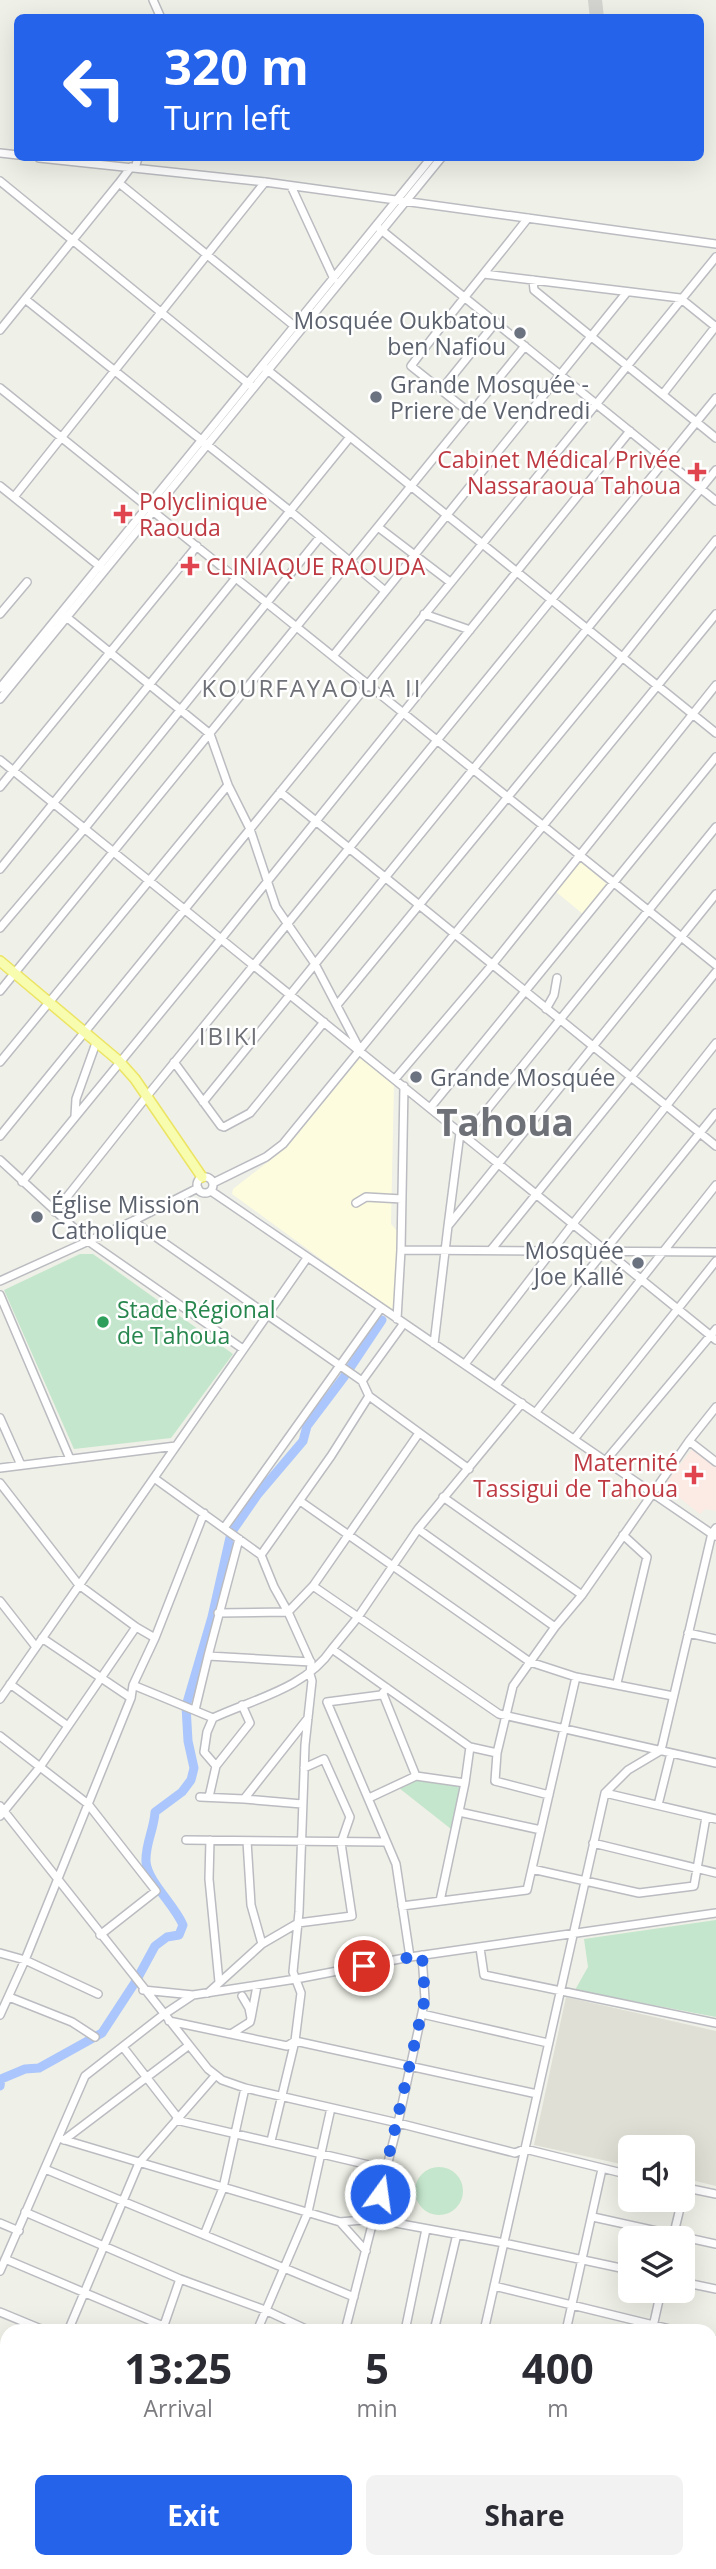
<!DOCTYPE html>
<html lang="en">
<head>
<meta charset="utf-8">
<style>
  body { margin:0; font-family:"Open Sans",sans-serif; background:#f2f2f3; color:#2b2b33; height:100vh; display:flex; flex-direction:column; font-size:26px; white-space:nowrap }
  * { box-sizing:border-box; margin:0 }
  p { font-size:23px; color:#7c7c81 }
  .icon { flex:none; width:38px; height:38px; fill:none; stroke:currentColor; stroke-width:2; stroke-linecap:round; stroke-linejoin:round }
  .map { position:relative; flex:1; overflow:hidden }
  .side { position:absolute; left:0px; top:2324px; width:718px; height:245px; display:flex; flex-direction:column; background:#fff; border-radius:21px 21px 0 0; box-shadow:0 7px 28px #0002 }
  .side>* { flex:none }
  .guide { position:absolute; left:14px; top:14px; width:690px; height:147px; border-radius:10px; box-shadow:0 7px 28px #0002; background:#2563eb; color:#fff; overflow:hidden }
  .buttons { position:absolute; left:618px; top:2135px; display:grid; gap:14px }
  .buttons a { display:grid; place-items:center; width:77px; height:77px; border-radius:10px; background:#fff; box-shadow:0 7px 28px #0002; font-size:35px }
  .pin { position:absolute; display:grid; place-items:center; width:60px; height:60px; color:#fff; margin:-30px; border:4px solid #fff; border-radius:50%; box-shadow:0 2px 7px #0007 }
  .me { position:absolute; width:77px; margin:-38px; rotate:14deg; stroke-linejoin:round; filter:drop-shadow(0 0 5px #0008) }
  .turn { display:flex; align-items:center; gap:24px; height:147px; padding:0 35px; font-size:32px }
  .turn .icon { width:91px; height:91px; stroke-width:2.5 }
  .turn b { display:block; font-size:49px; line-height:60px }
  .eta { display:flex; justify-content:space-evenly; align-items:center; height:119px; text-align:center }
  .eta b { font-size:42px; font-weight:700; line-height:49px }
  .button { display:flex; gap:14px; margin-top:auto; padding:14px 35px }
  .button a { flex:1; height:80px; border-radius:10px; background:#2563eb; color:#fff; font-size:28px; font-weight:700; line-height:80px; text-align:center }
  .button a+a { background:#f2f2f3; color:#2b2b33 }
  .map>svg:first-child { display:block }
  .commercial { fill:#fdfcde }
  .education { fill:#dfdfd5 }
  .medical { fill:#fbebe4 }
  .green { fill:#c4e6cc }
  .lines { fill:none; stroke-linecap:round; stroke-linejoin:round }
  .river { stroke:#abc6fc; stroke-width:9 }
  .taxiway { stroke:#d4d4d0; stroke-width:14 }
  .minor-casing { stroke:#bbbcc1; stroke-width:10 }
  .major-casing { stroke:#ece463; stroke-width:12 }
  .minor { stroke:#fff; stroke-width:7 }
  .major { stroke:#f7fcaf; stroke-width:9 }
  .route { stroke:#2563eb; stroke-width:12; stroke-dasharray:0 21.6 }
  .worship-dot { fill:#6b7280; stroke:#fff; stroke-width:2.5 }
  .health-dot { fill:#e0444e; stroke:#fff; stroke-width:2.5 }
  .leisure-dot { fill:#2e9e5b; stroke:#fff; stroke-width:2.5 }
  .labels { text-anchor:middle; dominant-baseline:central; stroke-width:5; stroke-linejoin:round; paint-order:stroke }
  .worship-label { font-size:23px; fill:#5b616d; stroke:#fff; text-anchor:start }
  .health-label { font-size:23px; fill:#be3a42; stroke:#fff; text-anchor:end }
  .leisure-label { font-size:23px; fill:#27864d; stroke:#fff; text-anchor:start }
  .neighbourhood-label { font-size:24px; letter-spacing:2px; fill:#6f7178; stroke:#fff }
  .town-label { font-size:37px; font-weight:bold; fill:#6f7178; stroke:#fff }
</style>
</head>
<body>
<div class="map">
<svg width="716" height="2569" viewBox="0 0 716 2569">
  <rect width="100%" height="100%" fill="#eff0e7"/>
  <path class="commercial" d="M 580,861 L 608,885 L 584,915 L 555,891 Z
    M 360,1058 L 364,1058 L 394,1083 L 391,1224 L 399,1233 L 395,1308 L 391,1310 L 232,1194 L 233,1189 L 287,1147 Z"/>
  <path class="education" d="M 566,1997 L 716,2031 L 716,2186 L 683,2178 L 682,2147 L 630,2147 L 630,2166 L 534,2145 Z"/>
  <path class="medical" d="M 693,1448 L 716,1467 L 716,1511 L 705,1509 L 700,1514 L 671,1491 L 666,1491 L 665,1484 Z"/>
  <path class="green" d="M 80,1254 L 93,1254 L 233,1354 L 171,1438 L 74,1449 L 4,1290 Z
    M 419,1779 L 460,1786 L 451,1829 L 399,1788 Z
    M 716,1920 L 716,2017 L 575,1990 L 588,1967 L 584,1939 Z
    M415 2191a24 24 0 1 1 48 0a24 24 0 1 1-48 0Z"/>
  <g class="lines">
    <path class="river" d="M 0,2086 L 1,2079 L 25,2069 L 39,2068 L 102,2033 L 136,1981 L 155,1946 L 167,1937 L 179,1935 L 183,1925 C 174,1904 148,1882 146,1862 C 145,1844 154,1830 155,1812 L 182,1792 L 191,1780 L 194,1768 L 188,1741 L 186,1706 L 212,1617 L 231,1533 L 258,1494 L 303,1441 L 307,1426 L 344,1377 L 382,1320"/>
    <path class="taxiway" d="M 595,0 L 597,18"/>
    <g class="minor-casing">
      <path id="minor" d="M 153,0 L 161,18
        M 0,153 L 18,155
        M 39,158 L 265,182 L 716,244
        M 131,167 L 119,183 L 298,329
        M 135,168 L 138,158
        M 0,181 L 250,385
        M 291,186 L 334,279
        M 380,229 L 716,501
        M 484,274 L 680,298 L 716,327
        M 533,280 L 534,290 L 716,438
        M 25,299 L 290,511 L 385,591
        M 0,330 L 119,183
        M 265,368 L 716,733
        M 0,388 L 716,965
        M 441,390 L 496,322
        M 663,394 L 716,326
        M 470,413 L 411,366 C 449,315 489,268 528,218
        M 0,486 L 103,569
        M 14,497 L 265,182
        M 378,527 L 450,582
        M 0,614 L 27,582
        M 424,614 L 470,630
        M 64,615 L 210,734 L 228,785 L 250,829 L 276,907 L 315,964 L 359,1048
        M 333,656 L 627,292
        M 0,688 L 431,158
        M 0,699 L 441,158
        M 0,760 L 716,1340
        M 0,787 L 197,546
        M 280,792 L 716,1146
        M 0,869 L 350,437
        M 0,928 L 85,828 L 320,537
        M 0,991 L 525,346
        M 337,1005 L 617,664 L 716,540
        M 546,1009 L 554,995 L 557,978
        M 0,1062 L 228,785
        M 174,1062 L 221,1126 L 224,1127 L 250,1113 L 324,1022
        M 395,1079 L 492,965 L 716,685
        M 203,1102 L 716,470
        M 430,1108 L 716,757
        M 75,1116 L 76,1099 L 96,1043
        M 0,1136 L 716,257
        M 465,1137 L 716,827
        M 0,1160 L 88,1241 L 243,1349
        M197 1185a8 8 0 1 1 16 0a8 8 0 1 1-16 0Z
        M 22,1182 L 221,939 L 630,431
        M 213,1183 L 266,1157 L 283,1144 L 716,614
        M 211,1191 L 715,1536
        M 356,1203 L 366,1197 L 402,1199
        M 55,1212 L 147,1096 L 716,398
        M 133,1221 L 362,1381 L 369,1396 L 331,1456 L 261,1555 L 274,1587 L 288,1612 L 311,1663 L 310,1674 L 312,1681 L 305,1745 L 299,1912 L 293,1972 L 301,1993 L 295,2041 L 271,2141
        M 448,1226 L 460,1133
        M 401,1250 L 716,1252
        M 491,1250 L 716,972
        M 0,1281 L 133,1221 L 198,1188
        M 0,1295 L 70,1459
        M 397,1319 L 401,1250 L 404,1086
        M 434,1344 L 448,1226 L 716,894
        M 465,1364 L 572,1225 L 716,1043
        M 362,1381 L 404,1323
        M 496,1385 L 716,1113
        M 369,1396 L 469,1469
        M 536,1412 L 716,1185
        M 0,1418 L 21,1465
        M 575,1438 L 716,1261
        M 689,1441 L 716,1462
        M 607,1459 L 716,1329
        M 0,1468 L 176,1446
        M 154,1478 L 261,1555
        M 0,1483 L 79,1585 L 136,1627 L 155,1638
        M 443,1497 L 582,1595
        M 300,1501 L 530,1662 L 576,1677 L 673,1696
        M 224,1528 L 381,1308
        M 418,1529 L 555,1627
        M 313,1586 L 499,1714 L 716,1763
        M 0,1601 L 36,1647
        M 218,1613 L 288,1612 L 313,1586 L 419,1433
        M 688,1633 L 716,1639
        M 42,1638 L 131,1698
        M 332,1649 L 358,1617 L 418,1529 L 522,1403
        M 208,1656 L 239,1539
        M 617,1683 L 647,1557 L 623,1535
        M 10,1684 L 68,1726
        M 133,1685 L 213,1718 C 254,1699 306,1688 332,1649 L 470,1747 L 497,1753 L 513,1686 L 555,1627 L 582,1595 L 689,1441 L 716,1407
        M 387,1688 L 381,1695 L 327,1702 L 396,1864 L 410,1957
        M 383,1694 L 416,1776
        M 0,1699 L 307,1258
        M 195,1710 L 208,1656 L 311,1662
        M 213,1718 L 207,1732 L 204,1752 L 216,1766
        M 0,1736 L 88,1804 L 156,1891 L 100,1935
        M 497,1753 L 495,1781 L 549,1795
        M 605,1793 L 716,1819
        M 200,1797 L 244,1799 L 308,1718
        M 209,1797 L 216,1766 L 250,1723 L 242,1705
        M 369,1798 L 416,1776 L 465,1783
        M 244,1799 L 302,1804
        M 658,1805 L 671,1753
        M 0,1806 L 208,2069 L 222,2080 L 245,2088 L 398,2123 L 515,2153 L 525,2149 L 630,2175
        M 459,1812 L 541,1830
        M 0,1816 L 40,1767 L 136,1627
        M 186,1840 L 385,1842
        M 210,1840 L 209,1879 L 219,1982
        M 247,1841 L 251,1905 L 262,1944
        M 593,1843 L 716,1873
        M 532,1869 L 639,1893 L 694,1886 L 706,1817
        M 440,1901 L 465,1783 L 470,1747
        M 402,1906 L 527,1890 L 576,1677
        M 480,1948 L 484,1975 L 716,2023
        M 0,1953 L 25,1960 L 98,1994
        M 143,1990 L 193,1995
        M 208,1993 L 262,1944 L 298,1923 L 352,1916 L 341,1843 L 350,1817 L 324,1759 L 304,1768
        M 242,1996 L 249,2008 L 251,2018 L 257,1986
        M 9,1997 L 72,2022 L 95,2037
        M 422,2014 L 548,2043
        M 0,2015 L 25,1960 L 131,1698 L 133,1685 L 155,1638 L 204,1513
        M 169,2021 L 287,2046 L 295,2041 L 537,2094
        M 231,2034 L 250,2022 L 251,2018
        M 123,2047 L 178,2118
        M 176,2120 L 386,2169
        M 58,2138 L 85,2076 L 163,2015 L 193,1995 L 296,1979 L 410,1957 L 716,1913
        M 64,2140 L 188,2046
        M 45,2169 L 354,2297
        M 682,2187 L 716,2194
        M 25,2212 L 180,2279 L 265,2310 L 310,2331
        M 593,2217 L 716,2244
        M 340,2222 L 366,2251
        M 0,2223 L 19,2231
        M 204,2235 L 223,2188 L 245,2088
        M 673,2237 L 682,2200
        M 5,2259 L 175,2331
        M 0,2271 L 58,2138 L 340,2222 L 374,2219 L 504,2243 L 630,2270
        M 682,2282 L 716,2289
        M 494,2286 L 678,2331
        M 0,2312 L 46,2331
        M 68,2331 L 139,2163 L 215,2076
        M 162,2331 L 180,2279
        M 257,2331 L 308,2212 L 331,2108
        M 345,2331 L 398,2123 L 425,1999 L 422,1955
        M 405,2331 L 426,2229
        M 434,2331 L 457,2234
        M 484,2331 L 605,1793 L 628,1770 L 660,1751 L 662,1746 L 712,1533 L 716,1528
        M 566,2331 L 602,2169
        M 652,2331 L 661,2291
        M 710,2339 L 716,2340
        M 0,2363 L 7,2366
        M 710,2377 L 716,2351
        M 710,2387 L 716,2388
        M 710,2429 L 716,2431
        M 0,2467 L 7,2469
        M 710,2469 L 716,2470
        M 0,2495 L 7,2476
        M 710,2508 L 716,2509
        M 710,2546 L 716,2547
        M 0,2553 L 7,2555
        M 28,2562 L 49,2569
        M 258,2562 L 287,2569
        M 441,2562 L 469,2569
        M 609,2562 L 641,2569
        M 58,2569 L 61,2562
        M 156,2569 L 159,2562
        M 217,2569 L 219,2562
        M 244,2569 L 246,2562
        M 338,2569 L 339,2562
        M 383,2569 L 385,2562
        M 430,2569 L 432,2562
        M 512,2569 L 513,2562
        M 599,2569 L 600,2562
        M 667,2569 L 668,2562"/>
    </g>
    <g class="major-casing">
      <path id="major" d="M 0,961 L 119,1061 L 135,1079 L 202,1177"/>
    </g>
    <use href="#minor" class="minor"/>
    <use href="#major" class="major"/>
  </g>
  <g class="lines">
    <path class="route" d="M 364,1966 L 422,1955 L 425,1998 L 380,2194"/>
  </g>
  <g class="worship-dot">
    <circle cx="520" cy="333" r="7"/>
    <circle cx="376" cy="397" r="7"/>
    <circle cx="416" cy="1077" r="7"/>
    <circle cx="37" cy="1217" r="7"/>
    <circle cx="638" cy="1263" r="7"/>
  </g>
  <g class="health-dot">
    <path d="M693.5 461.5h7v7h7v7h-7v7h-7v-7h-7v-7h7z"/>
    <path d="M119.5 503.5h7v7h7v7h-7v7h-7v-7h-7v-7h7z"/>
    <path d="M186.5 555.5h7v7h7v7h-7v7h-7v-7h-7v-7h7z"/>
    <path d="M690.5 1464.5h7v7h7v7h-7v7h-7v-7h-7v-7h7z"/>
  </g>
  <circle class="leisure-dot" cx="103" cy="1322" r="7"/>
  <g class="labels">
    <g class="worship-label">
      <text x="506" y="320" text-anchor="end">Mosquée Oukbatou<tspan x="506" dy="26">ben Nafiou</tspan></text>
      <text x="390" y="384">Grande Mosquée -<tspan x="390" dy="26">Priere de Vendredi</tspan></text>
      <text x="430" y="1077">Grande Mosquée</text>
      <text x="51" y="1204">Église Mission<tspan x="51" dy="26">Catholique</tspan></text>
      <text x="624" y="1250" text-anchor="end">Mosquée<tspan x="624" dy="26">Joe Kallé</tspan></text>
    </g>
    <g class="health-label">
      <text x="681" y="459">Cabinet Médical Privée<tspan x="681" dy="26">Nassaraoua Tahoua</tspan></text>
      <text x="139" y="501" text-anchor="start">Polyclinique<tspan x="139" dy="26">Raouda</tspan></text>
      <text x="206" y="566" text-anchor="start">CLINIAQUE RAOUDA</text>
      <text x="678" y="1462">Maternité<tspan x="678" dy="26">Tassigui de Tahoua</tspan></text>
    </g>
    <g class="leisure-label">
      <text x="117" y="1309">Stade Régional<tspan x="117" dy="26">de Tahoua</tspan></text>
    </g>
    <g class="neighbourhood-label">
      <text x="312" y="687">KOURFAYAOUA II</text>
      <text x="229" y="1035">IBIKI</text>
    </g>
    <g class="town-label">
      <text x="505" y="1121">Tahoua</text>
    </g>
  </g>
</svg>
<div class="buttons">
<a><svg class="icon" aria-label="sound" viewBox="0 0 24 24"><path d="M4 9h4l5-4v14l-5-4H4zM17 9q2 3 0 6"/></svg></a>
<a><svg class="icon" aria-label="layers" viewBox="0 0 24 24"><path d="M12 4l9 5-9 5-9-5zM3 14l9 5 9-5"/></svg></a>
</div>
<div class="pin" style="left:364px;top:1966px;background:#d93025"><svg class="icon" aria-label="arrive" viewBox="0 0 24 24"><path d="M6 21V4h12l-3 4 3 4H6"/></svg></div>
<svg class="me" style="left:380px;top:2194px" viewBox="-20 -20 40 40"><circle r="17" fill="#2563eb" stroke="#fff" stroke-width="3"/><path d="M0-11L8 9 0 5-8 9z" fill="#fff"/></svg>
<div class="guide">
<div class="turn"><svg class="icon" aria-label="left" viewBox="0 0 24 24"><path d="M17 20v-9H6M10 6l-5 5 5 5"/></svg><div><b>320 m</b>Turn left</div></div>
</div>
<section class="side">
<div class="eta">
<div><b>13:25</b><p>Arrival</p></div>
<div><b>5</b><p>min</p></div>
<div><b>400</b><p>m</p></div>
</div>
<div class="button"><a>Exit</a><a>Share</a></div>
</section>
</div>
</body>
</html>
